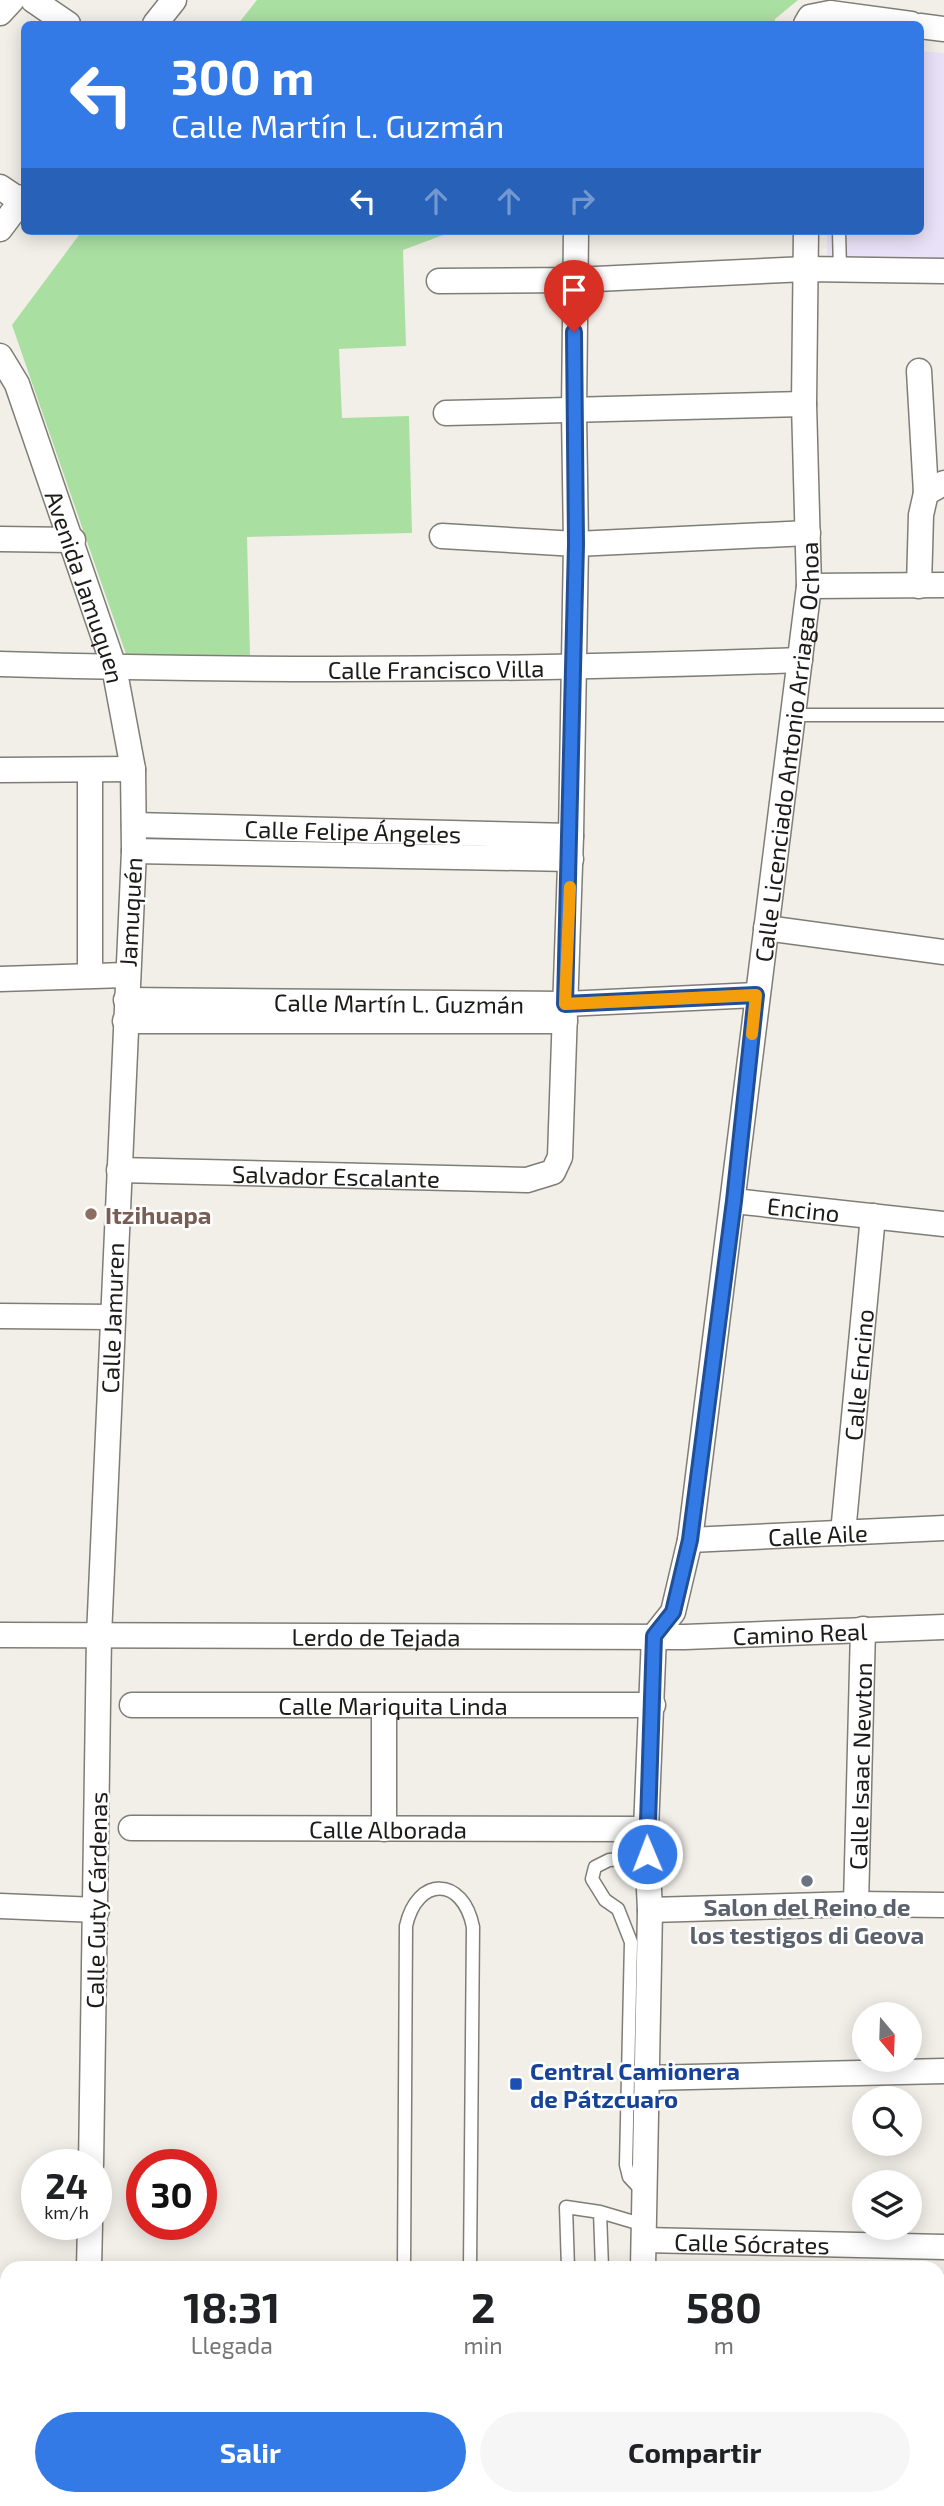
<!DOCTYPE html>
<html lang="es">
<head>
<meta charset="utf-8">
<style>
  body { margin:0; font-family:"Exo 2",sans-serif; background:#f6f6f6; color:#202124; height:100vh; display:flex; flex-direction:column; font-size:26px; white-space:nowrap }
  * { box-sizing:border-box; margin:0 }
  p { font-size:23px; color:#757577 }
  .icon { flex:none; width:38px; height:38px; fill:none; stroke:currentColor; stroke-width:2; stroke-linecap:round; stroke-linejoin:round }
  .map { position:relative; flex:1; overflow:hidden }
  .sheet { position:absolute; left:0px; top:2261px; width:945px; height:245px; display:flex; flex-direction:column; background:#fff; border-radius:21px 21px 0 0; box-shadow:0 4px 18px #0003 }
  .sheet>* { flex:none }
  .guide { position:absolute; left:21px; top:21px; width:903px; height:214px; border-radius:10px; box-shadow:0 4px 18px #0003; background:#337ae7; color:#fff; overflow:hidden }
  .needle { width:46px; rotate:161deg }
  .controls { position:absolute; left:852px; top:2002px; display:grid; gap:14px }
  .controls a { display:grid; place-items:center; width:70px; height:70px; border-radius:50%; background:#fff; box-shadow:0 4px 18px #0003; font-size:35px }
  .speed { position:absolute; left:21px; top:2149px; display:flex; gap:14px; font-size:35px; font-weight:700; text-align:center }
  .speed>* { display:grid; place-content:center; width:91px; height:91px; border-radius:50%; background:#fff; box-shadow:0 4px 18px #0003; line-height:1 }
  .speed small { font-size:18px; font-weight:400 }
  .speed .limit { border:10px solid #d22; background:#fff; color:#111 }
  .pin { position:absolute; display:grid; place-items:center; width:60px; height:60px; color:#fff; margin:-72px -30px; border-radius:50% 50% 50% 0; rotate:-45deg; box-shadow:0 0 7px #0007 }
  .pin .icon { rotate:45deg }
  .me { position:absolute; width:77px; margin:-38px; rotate:359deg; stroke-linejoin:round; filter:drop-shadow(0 0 5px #0008) }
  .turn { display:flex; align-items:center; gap:24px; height:147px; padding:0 35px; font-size:32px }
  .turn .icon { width:91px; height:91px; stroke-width:2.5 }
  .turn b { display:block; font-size:49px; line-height:60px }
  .lanes { display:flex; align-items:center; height:66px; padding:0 35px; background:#0003; justify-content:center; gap:35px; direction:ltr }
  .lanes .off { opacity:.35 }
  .eta { display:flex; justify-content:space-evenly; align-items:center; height:119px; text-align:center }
  .eta b { font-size:42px; font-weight:700; line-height:49px }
  .button { display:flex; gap:14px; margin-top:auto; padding:14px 35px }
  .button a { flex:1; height:80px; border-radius:42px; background:#337ae7; color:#fff; font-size:28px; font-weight:700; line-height:80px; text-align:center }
  .button a+a { background:#f6f6f6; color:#202124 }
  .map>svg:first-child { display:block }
  .medical { fill:#e9e1f7 }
  .green { fill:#aadfa2 }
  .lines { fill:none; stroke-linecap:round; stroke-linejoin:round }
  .service-casing { stroke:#807d77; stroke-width:15 }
  .minor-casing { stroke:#807d77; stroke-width:27 }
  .primary-casing { stroke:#807d77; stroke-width:41 }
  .service { stroke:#fff; stroke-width:12 }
  .minor { stroke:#fff; stroke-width:24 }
  .primary { stroke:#fff; stroke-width:38 }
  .route-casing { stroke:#214f96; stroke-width:18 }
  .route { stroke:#337ae7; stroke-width:12 }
  .slow { stroke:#f59e0b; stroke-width:12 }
  .education-dot { fill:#8d6e63; stroke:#fff; stroke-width:2.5 }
  .worship-dot { fill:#6b7280; stroke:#fff; stroke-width:2.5 }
  .transit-dot { fill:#1a4fb4; stroke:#fff; stroke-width:2.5 }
  .labels { text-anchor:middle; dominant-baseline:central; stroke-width:5; stroke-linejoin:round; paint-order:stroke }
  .street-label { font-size:24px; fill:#1c1b19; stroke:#fff }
  .education-label { font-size:24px; font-weight:bold; fill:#785e54; stroke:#fff; text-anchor:start }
  .worship-label { font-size:24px; font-weight:bold; fill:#5b616d; stroke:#fff }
  .transit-label { font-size:24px; font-weight:bold; fill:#164399; stroke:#fff; text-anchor:start }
</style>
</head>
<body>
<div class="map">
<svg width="944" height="2506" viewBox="0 0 944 2506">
  <rect width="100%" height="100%" fill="#f2efe9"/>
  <path class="medical" d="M 921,51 L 944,53 L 944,259 L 827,264 L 827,231 L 920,231 Z"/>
  <path class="green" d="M 257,0 L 798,0 L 775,19 L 775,24 L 238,24 Z
    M 82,231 L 454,231 L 403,250 L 406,346 L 339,349 L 342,418 L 409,416 L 412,533 L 247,537 L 250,655 L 127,657 L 12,325 Z"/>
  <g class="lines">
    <g class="service-casing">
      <path id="service" d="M 839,231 L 840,269
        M 795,715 L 944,715
        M 644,2193 L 629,2177 L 626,2165 L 631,1942 L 618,1909 L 605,1900 L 592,1879 L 595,1867 L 609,1860 L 627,1859 L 645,1876
        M 600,2212 L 602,2268
        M 404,2268 L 406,1926 C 417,1876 463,1876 473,1927 L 470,2268
        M 568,2268 L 566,2207 L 600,2212 L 644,2225"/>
    </g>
    <g class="minor-casing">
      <g id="minor">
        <path d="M 33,0 L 68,24"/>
        <path d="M 0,13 L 12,0"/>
        <path d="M 155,24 L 174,0"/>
        <path d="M 806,24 L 810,17 L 830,13 L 911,24"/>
        <path d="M 920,26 L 944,29"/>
        <path d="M 0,187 L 21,201"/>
        <path d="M 0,229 L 24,197"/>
        <path d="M 439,281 L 575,280 L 806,269 L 944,271"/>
        <path id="s1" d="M 0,356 L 17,384 L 114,667 L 133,769 L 134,851 L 99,1636 L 91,2165"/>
        <path d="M 919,371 L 926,493"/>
        <path d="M 446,413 L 804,404"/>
        <path d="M 442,536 L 576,544 L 808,533"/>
        <path d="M 0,539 L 73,540"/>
        <path d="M 809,586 L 944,585"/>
        <path d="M 919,586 L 921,515 L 926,493 L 944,483"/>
        <path id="s2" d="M 0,664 C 266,672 533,670 800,660"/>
        <path d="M 0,770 L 133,769"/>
        <path d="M 90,770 L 90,974"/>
        <path id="s3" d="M 134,825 L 571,836"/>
        <path d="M 134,851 L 571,859"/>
        <path d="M 766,928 L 944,952"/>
        <path d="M 0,979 L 126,975"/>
        <path id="s4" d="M 126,1000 L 565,1004 L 756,995"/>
        <path d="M 125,1021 L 565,1021"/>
        <path id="s5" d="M 119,1170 L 527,1180 L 553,1172 L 560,1157 L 571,836 L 576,544 L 574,412 L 576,231"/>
        <path id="s6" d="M 734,1201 L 944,1224"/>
        <path d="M 0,1316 L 112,1317"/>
        <path id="s7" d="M 843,1533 L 873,1216"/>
        <path id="s8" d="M 690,1540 L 944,1528"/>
        <path id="s9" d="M 0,1635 L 685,1637 L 944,1627"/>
        <path id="s10" d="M 132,1705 L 653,1705"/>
        <path id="s11" d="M 131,1828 L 646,1829"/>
        <path d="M 384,1829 L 384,1706"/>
        <path id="s12" d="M 856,1904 L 863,1629"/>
        <path d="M 0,1906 L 97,1910"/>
        <path d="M 650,1910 L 856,1904 L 944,1905"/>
        <path d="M 647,2078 L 944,2071"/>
        <path id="s13" d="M 644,2240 L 944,2247"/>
        <path d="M 89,2268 L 90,2224"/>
        <path id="s14" d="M 643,2268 L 650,1910 L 646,1829 L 654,1636 L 673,1612 L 690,1540 L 809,586 L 804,404 L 806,231"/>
        <path d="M 938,2409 L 944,2409"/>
        <path d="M 75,2506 L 75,2499"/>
        <path d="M 601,2506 L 608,2499"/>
      </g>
    </g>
    <g class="primary-casing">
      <path id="primary" d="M 0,2306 L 7,2308
        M 0,2356 L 7,2358
        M 545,2499 L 566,2506
        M 771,2499 L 801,2506"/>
    </g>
    <use href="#service" class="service"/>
    <use href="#minor" class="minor"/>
    <use href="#primary" class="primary"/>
  </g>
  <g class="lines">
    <g class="route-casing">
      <path id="route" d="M 574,332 L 576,544 L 565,1004 L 756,995 L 734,1201 L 690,1540 L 673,1612 L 654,1636 L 647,1854"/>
    </g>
    <use href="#route" class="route"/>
    <path class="slow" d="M 570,887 L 565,1004 L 756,995 L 752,1034"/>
  </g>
  <circle class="education-dot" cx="91" cy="1214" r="7"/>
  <circle class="worship-dot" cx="807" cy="1881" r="7"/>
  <rect class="transit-dot" x="509" y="2077" width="14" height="14" rx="3.5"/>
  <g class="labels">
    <g class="street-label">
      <text stroke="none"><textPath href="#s1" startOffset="247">Avenida Jamuquen</textPath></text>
      <text stroke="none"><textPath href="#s2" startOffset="436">Calle Francisco Villa</textPath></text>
      <text stroke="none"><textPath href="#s14" startOffset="1531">Calle Licenciado Antonio Arriaga Ochoa</textPath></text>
      <text stroke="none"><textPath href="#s3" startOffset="219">Calle Felipe Ángeles</textPath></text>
      <text transform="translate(130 912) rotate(-87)">Jamuquén</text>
      <text stroke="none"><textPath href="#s4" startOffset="273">Calle Martín L. Guzmán</textPath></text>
      <text stroke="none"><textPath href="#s5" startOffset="217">Salvador Escalante</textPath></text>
      <text stroke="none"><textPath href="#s6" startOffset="70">Encino</textPath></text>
      <text transform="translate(112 1318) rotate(-88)">Calle Jamuren</text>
      <text stroke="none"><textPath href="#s7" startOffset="159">Calle Encino</textPath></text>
      <text stroke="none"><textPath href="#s8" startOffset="128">Calle Aile</textPath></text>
      <text stroke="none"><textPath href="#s9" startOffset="800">Camino Real</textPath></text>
      <text stroke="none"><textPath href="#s9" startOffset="376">Lerdo de Tejada</textPath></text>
      <text stroke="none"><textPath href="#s10" startOffset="261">Calle Mariquita Linda</textPath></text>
      <text stroke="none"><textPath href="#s12" startOffset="138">Calle Isaac Newton</textPath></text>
      <text stroke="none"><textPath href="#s11" startOffset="257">Calle Alborada</textPath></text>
      <text transform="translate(96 1900) rotate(-89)">Calle Guty Cárdenas</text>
      <text stroke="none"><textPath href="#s13" startOffset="108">Calle Sócrates</textPath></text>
    </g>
    <g class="education-label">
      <text x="105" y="1214">Itzihuapa</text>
    </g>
    <g class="worship-label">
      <text x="807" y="1906">Salon del Reino de<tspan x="807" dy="28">los testigos di Geova</tspan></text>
    </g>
    <g class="transit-label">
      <text x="530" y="2070">Central Camionera<tspan x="530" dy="28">de Pátzcuaro</tspan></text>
    </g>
  </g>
</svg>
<div class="controls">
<a><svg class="needle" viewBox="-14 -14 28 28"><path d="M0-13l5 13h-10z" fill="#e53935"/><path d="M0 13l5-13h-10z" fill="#757577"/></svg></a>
<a><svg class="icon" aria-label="search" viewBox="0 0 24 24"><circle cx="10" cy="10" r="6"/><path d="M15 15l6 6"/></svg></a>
<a><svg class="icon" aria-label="layers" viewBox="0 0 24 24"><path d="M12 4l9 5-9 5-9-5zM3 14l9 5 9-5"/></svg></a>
</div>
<div class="speed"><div>24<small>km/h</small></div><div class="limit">30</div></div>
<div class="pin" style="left:574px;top:332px;background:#d93025"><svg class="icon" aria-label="arrive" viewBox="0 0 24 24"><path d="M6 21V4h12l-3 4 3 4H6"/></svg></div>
<svg class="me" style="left:647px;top:1854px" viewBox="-20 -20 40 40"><circle r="17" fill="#337ae7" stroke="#fff" stroke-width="3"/><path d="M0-11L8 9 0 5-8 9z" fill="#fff"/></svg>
<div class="guide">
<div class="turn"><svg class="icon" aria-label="left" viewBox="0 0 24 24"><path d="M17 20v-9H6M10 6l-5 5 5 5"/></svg><div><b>300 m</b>Calle Martín L. Guzmán</div></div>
<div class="lanes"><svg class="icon" aria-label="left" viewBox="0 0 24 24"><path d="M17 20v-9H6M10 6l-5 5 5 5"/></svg><svg class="icon off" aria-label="ahead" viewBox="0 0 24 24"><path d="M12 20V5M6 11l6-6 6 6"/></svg><svg class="icon off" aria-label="ahead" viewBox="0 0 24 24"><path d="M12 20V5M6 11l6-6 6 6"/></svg><svg class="icon off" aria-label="right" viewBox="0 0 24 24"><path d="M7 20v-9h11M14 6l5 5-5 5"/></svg></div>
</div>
<section class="sheet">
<div class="eta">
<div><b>18:31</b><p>Llegada</p></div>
<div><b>2</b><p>min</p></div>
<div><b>580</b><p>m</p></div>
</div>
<div class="button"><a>Salir</a><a>Compartir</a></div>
</section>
</div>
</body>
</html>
